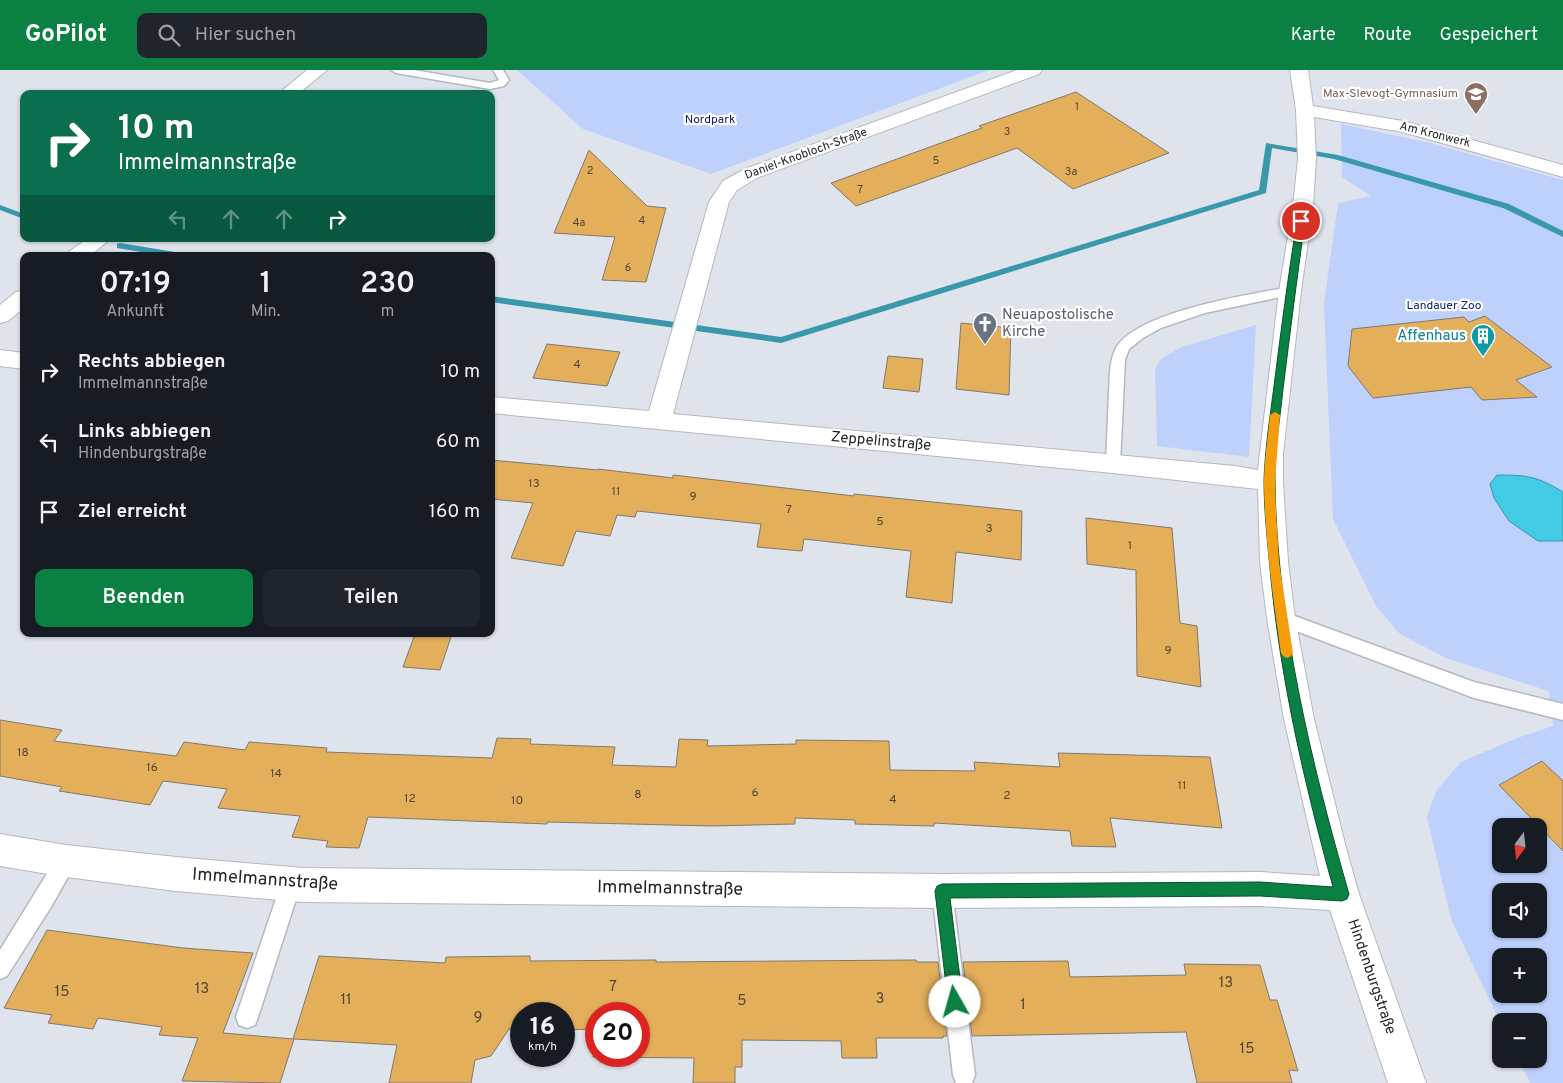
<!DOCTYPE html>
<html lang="de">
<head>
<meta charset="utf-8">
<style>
  body { margin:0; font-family:Overpass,sans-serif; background:#20242c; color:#f1f3f6; height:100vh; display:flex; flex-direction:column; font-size:19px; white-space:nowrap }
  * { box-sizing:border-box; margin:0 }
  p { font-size:16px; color:#9ea1a6 }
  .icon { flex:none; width:28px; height:28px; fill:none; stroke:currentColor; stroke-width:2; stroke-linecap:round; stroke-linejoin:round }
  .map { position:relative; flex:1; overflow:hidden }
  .side { position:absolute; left:20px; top:182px; width:475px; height:385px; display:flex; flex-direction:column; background:#171b24; border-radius:10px; box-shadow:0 1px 4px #0004 }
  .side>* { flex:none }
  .top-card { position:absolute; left:20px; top:20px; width:475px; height:152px; border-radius:10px; box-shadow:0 1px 4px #0004; background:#0b6e4f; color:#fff; overflow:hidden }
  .needle { width:32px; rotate:195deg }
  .controls { position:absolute; left:1492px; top:748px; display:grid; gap:10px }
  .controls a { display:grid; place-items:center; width:55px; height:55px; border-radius:10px; background:#171b24; box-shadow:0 1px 4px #0004; font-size:25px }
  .speed { position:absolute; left:510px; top:932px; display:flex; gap:10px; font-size:25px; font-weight:700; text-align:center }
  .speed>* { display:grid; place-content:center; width:65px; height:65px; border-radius:50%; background:#171b24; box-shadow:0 1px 4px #0004; line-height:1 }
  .speed small { font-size:12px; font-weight:400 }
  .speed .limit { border:8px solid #d22; background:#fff; color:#111 }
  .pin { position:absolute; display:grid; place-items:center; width:42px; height:42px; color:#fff; margin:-21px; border:2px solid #fff; border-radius:50%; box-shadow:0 1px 5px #0007 }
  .me { position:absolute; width:55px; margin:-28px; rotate:353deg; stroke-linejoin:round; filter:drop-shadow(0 0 4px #0008) }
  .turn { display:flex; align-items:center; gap:18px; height:105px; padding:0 15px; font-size:22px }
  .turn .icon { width:65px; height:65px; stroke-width:2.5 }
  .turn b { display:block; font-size:35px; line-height:42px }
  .lanes { display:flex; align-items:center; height:48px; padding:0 15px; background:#0003; justify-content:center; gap:25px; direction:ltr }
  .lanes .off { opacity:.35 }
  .eta { display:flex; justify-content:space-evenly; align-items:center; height:85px; text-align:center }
  .eta b { font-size:30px; font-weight:600; line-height:35px }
  .action { display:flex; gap:10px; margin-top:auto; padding:10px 15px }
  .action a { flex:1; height:58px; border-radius:10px; background:#0b8043; color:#fff; font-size:20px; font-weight:600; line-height:58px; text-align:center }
  .action a+a { background:#20242c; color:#f1f3f6 }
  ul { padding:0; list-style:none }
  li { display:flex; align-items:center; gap:15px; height:70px; padding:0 15px }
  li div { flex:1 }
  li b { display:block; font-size:19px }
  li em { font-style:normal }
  header { display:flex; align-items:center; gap:30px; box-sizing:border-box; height:70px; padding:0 25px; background:#0b8043; color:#fff }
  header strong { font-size:24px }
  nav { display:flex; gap:28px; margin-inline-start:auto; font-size:18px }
  .search { width:350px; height:45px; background:#20242c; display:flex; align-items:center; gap:12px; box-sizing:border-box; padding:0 18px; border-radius:10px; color:#9ea1a6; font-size:19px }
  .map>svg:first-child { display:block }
  .green { fill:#bdd1fc; fill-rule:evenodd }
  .water { fill:#43cae4; stroke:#3998ab }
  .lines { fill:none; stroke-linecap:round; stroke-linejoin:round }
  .stream { fill:#3998ab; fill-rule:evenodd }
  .building { fill:#e4af5b; stroke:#7e7971; fill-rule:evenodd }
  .lane-casing { stroke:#b4b8c1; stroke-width:3 }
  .street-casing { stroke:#b4b8c1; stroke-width:2 }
  .lane { fill:#fff; fill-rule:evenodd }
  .street { fill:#fff; fill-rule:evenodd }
  .route { fill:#0b8043; stroke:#07532c }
  .slow { fill:#f59e0b }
  .labels { text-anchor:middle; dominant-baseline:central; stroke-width:4.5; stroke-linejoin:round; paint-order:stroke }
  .far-number-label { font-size:11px; fill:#524734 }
  .far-education-label { font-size:12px; fill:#785e54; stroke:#fff; text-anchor:end }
  .far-park-label { font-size:12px; fill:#0b2178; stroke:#fff }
  .far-street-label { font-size:12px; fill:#222427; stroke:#fff }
  .number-label { font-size:12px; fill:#524734 }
  .worship-label { font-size:15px; fill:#5b616d; stroke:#fff; text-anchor:start }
  .culture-label { font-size:15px; fill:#0d838f; stroke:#fff; text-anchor:end }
  .street-label { font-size:15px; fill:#222427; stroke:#fff }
  .near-number-label { font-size:15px; fill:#524734 }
  .near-street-label { font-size:18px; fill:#222427; stroke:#fff }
</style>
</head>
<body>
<header>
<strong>GoPilot</strong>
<div class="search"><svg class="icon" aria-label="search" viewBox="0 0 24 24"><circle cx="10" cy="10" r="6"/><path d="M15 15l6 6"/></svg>Hier suchen</div>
<nav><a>Karte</a><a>Route</a><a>Gespeichert</a></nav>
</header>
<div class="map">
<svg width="1563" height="1013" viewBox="0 0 1563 1013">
  <rect width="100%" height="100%" fill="#dfe3ec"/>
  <path class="green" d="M 517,0 L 989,0 L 711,104 L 583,59 Z
    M 1341,54 L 1430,73 L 1563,110 L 1563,1013 L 1530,1013 L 1518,989 L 1539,989 L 1539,951 L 1501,951 L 1501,954 L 1451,849 L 1427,747 L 1436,721 L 1461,692 L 1517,668 L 1553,656 L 1549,621 L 1446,588 L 1400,564 L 1376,536 L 1333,449 L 1324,234 L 1338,133 L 1371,126 L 1342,107 ZM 1501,756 L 1539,756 L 1539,794 L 1501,794 ZM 1501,821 L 1539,821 L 1539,859 L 1501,859 ZM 1501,886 L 1539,886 L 1539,924 L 1501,924 Z
    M 1256,255 L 1249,387 L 1157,376 L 1155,299 L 1162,288 L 1182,277 Z"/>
  <path class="water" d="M 1497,405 C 1527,405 1537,406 1563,422 L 1563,471 L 1538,471 L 1509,451 L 1494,428 L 1490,414 Z"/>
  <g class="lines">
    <path class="stream" d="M 1266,73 L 1338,85 L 1509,134 L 1563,161 L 1563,167 L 1503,138 L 1334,89 L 1272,78 L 1266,123 L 781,273 L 491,232 L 491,226 L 781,267 L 1259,120 Z
      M 0,135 L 24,144 L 24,149 L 0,140 Z
      M 120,173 L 181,183 L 185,186 L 166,186 L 117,178 L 117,174 Z"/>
  </g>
  <path class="building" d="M 1076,22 L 1169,83 L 1073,119 L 1017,78 L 856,136 L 831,113 L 982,58 L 979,56 Z
    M 589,80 L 647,136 L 666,138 L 646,212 L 602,210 L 615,167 L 554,163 Z
    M 1485,246 L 1552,297 L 1516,310 L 1537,327 L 1482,330 L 1471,317 L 1373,328 L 1348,296 L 1352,259 L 1464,247 L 1469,252 Z
    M 961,253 L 1011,258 L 1009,325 L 956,319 Z
    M 547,274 L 620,282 L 607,316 L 533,308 Z
    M 888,286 L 923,289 L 919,322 L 883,318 Z
    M 491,390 L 598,400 L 598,399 L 673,408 L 673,405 L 854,426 L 854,424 L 1022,441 L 1021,490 L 956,482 L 952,533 L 906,527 L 911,481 L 804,469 L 802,481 L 757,477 L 761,454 L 637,441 L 635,447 L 617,445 L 610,466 L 576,461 L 563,496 L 511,488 L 533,433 L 491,429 Z
    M 1086,448 L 1172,458 L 1180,553 L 1197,556 L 1201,617 L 1137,606 L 1136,500 L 1087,494 Z
    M 415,564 L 452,564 L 440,600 L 403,597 Z
    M 0,650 L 62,660 L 54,671 L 176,686 L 184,672 L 245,680 L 249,672 L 327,678 L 326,682 L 492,688 L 497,668 L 531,669 L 530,674 L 615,677 L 612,695 L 676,697 L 679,669 L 708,670 L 707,676 L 796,674 L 796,670 L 889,671 L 890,700 L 975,701 L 974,692 L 1060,697 L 1058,683 L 1210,687 L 1222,758 L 1110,748 L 1116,777 L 1072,776 L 1070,761 L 934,753 L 934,756 L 855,754 L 855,750 L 795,748 L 795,754 L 712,756 L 547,752 L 547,754 L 368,747 L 359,778 L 326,777 L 328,771 L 292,767 L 300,746 L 218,738 L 227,719 L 163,711 L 150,735 L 59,721 L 62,717 L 0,706 Z
    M 1542,691 L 1563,711 L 1563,781 L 1499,715 Z
    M 47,860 L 183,878 L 253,883 L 223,963 L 293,969 L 319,886 L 445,893 L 446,887 L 530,886 L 530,891 L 656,890 L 656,892 L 916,890 L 917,892 L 938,892 L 947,966 L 943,966 L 943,968 L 876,968 L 877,988 L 842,988 L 841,971 L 742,970 L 742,997 L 735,997 L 735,1013 L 693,1013 L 694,988 L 593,987 L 596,959 L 564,960 L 564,944 L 521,944 L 521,960 L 509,959 L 491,986 L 475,990 L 471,1013 L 389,1013 L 397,975 L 294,969 L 280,1013 L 182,1011 L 198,968 L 159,965 L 162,957 L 98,948 L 93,959 L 48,953 L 52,945 L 4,938 ZM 596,944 L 639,944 L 639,986 L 596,986 Z
    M 1068,891 L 1070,907 L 1186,905 L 1184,894 L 1260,895 L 1270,930 L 1277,930 L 1298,1001 L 1289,1000 L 1292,1013 L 1197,1013 L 1186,962 L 972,966 L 963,892 Z"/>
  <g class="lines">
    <g class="lane-casing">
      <path id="lane" d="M 391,0 L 414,0 L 490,13 L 499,10 L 493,0 L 503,0 L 509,10 L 504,16 L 490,19 L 396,3 Z
        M 1290,217 L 1296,221 L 1295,224 L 1205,243 L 1161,258 L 1143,268 L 1129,279 L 1125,290 L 1120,394 L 1118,398 L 1113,400 L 1108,398 L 1106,394 C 1107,370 1108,346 1109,322 C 1110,308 1109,293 1115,280 C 1132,242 1251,224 1290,217 Z
        M 1281,541 L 1474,612 L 1563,634 L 1563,650 L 1474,628 L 1275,553 L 1273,548 L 1275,543 Z
        M 66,781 L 73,784 L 76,791 L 73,798 L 51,837 L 7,906 L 0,909 L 0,880 L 59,784 Z
        M 291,804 L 298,807 L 301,814 L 258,947 L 255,955 L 247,958 L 239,955 L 236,947 L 281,814 L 284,807 Z
        M 942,811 L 949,814 L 952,821 L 975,1005 L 972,1013 L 956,1013 L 953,1005 L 932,821 L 935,814 Z"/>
    </g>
    <g class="street-casing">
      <path id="street" d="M 307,0 L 327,0 L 298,24 L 278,24 Z
        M 1017,0 L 1042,0 L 1039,4 L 759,107 L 737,120 L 729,132 L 673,344 L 1235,396 L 1258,400 L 1279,221 L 1293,136 L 1298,89 L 1296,40 L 1290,0 L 1308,0 L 1313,36 L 1403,51 L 1563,95 L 1563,107 L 1403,62 L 1314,47 L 1316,89 L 1313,136 L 1301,221 L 1283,384 L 1283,412 L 1288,492 L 1295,548 L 1314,649 L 1346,778 L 1359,824 L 1426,1013 L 1388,1013 L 1330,840 L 1260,836 L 942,838 L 303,832 L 176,821 L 66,807 L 0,796 L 0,764 L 66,775 L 176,787 L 303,798 L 942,804 L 1260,802 L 1320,806 L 1284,649 L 1267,548 L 1260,492 L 1258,419 L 1113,403 L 491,343 L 491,327 L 649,341 L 709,132 L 723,111 L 745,99 Z
        M 87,169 L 110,169 L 90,186 L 67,186 L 70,181 Z
        M 24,220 L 24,238 L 8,251 L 0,253 L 0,235 L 16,222 Z
        M 0,280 L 24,283 L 24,299 L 0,296 Z"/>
    </g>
    <use href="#lane" class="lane"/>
    <use href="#street" class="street"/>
  </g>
  <path class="route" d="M 1301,148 L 1305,151 C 1297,207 1290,263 1283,319 C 1280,350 1274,382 1275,413 C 1277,552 1311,692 1349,824 L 1347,829 L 1342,831 L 1260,826 L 950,828 L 963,932 L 961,937 L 955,939 L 950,937 L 948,932 L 935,821 L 937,816 L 942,814 L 1260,812 L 1333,817 C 1305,716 1281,612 1271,509 C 1268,476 1264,443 1264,410 C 1265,379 1270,347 1274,316 C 1281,261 1288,206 1297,151 Z"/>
  <path class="slow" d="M 1275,342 L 1280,345 L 1275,412 L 1276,441 L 1279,492 L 1293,583 L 1291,586 L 1287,588 L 1283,586 L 1281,583 C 1273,527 1265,471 1264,414 C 1264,391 1268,368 1270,345 Z"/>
  <defs>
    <g id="school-pin" transform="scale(1.25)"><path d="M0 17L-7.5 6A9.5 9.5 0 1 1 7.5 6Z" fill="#8d6e63" stroke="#fff"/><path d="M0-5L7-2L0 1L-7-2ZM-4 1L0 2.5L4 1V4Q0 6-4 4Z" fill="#fff"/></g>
    <g id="church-pin" transform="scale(1.25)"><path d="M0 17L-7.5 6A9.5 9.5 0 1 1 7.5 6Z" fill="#6b7280" stroke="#fff"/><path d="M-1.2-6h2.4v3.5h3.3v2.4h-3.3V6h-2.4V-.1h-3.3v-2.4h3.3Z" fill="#fff"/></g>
    <g id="building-pin" transform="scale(1.25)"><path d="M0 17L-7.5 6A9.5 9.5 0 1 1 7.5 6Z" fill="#0f9aa8" stroke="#fff"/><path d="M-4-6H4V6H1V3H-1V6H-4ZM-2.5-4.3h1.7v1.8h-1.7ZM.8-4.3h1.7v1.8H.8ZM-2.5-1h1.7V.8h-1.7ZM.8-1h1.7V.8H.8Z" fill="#fff"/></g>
  </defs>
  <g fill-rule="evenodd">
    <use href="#school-pin" x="1476" y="24"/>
    <use href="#church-pin" x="985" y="254"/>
    <use href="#building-pin" x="1483" y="266"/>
  </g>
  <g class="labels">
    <g class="far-number-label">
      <text x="1077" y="37">1</text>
      <text x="1007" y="62">3</text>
      <text x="936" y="91">5</text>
      <text x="590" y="101">2</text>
      <text x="1071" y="102">3a</text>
      <text x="860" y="120">7</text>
      <text x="642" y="151">4</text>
      <text x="579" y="153">4a</text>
      <text x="628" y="198">6</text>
    </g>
    <g class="far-education-label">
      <text x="1458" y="24">Max-Slevogt-Gymnasium</text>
    </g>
    <g class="far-park-label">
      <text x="710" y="50">Nordpark</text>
      <text x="1444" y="236">Landauer Zoo</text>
    </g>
    <g class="far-street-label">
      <text transform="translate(1435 65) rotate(14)">Am Kronwerk</text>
      <text transform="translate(806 84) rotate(-20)">Daniel-Knobloch-Straße</text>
    </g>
    <g class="number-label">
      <text x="577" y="295">4</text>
      <text x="534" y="414">13</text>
      <text x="616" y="422">11</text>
      <text x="693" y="427">9</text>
      <text x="789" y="440">7</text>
      <text x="880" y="452">5</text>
      <text x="989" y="459">3</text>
      <text x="1130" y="476">1</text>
      <text x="1168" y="581">9</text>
      <text x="23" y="683">18</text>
      <text x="152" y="698">16</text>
      <text x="276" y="704">14</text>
      <text x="1182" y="716">11</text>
      <text x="755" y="723">6</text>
      <text x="638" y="725">8</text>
      <text x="1007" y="726">2</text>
      <text x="410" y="729">12</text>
      <text x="893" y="730">4</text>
      <text x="517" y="731">10</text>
    </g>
    <g class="worship-label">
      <text x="1002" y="245">Neuapostolische<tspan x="1002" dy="17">Kirche</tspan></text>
    </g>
    <g class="culture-label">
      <text x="1466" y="266">Affenhaus</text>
    </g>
    <g class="street-label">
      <text transform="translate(881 372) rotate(5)">Zeppelinstraße</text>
      <text transform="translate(1371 907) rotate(71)">Hindenburgstraße</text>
    </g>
    <g class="near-number-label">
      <text x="1226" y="913">13</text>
      <text x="613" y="917">7</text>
      <text x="202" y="919">13</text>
      <text x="62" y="922">15</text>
      <text x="880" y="929">3</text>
      <text x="346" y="930">11</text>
      <text x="742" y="931">5</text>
      <text x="1023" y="935">1</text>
      <text x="478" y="948">9</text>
      <text x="1247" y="979">15</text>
    </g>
    <g class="near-street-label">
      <text transform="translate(265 810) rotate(4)">Immelmannstraße</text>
      <text transform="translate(670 819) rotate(1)">Immelmannstraße</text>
    </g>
  </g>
</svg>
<div class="controls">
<a><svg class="needle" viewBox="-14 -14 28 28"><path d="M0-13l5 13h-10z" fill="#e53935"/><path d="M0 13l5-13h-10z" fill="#9ea1a6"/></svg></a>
<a><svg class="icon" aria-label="sound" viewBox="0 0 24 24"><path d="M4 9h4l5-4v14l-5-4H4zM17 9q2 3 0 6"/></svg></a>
<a>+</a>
<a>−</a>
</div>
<div class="speed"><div>16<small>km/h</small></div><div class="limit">20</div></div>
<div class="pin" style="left:1301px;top:151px;background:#d93025"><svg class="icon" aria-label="arrive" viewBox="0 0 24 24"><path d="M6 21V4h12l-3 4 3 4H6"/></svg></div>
<svg class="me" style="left:955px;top:932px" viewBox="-20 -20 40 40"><circle r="19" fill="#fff"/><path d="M0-13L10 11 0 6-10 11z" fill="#0b8043"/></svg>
<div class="top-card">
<div class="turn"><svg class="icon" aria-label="right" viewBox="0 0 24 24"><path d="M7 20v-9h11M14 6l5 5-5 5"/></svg><div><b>10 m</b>Immelmannstraße</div></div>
<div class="lanes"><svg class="icon off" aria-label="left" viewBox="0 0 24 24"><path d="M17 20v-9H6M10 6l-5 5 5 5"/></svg><svg class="icon off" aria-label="ahead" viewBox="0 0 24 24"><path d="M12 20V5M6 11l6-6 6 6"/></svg><svg class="icon off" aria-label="ahead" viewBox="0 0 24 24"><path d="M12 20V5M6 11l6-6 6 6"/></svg><svg class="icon" aria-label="right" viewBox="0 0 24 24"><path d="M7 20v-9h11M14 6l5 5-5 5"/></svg></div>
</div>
<section class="side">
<div class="eta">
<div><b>07:19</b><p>Ankunft</p></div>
<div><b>1</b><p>Min.</p></div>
<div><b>230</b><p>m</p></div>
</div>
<ul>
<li><svg class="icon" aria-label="right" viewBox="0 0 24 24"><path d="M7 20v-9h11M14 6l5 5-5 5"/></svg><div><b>Rechts abbiegen</b><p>Immelmannstraße</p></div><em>10 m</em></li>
<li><svg class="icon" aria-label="left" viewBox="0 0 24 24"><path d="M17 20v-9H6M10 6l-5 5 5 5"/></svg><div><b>Links abbiegen</b><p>Hindenburgstraße</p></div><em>60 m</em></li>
<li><svg class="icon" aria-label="arrive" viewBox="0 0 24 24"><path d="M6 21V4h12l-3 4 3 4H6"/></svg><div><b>Ziel erreicht</b></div><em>160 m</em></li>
</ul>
<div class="action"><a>Beenden</a><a>Teilen</a></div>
</section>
</div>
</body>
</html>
